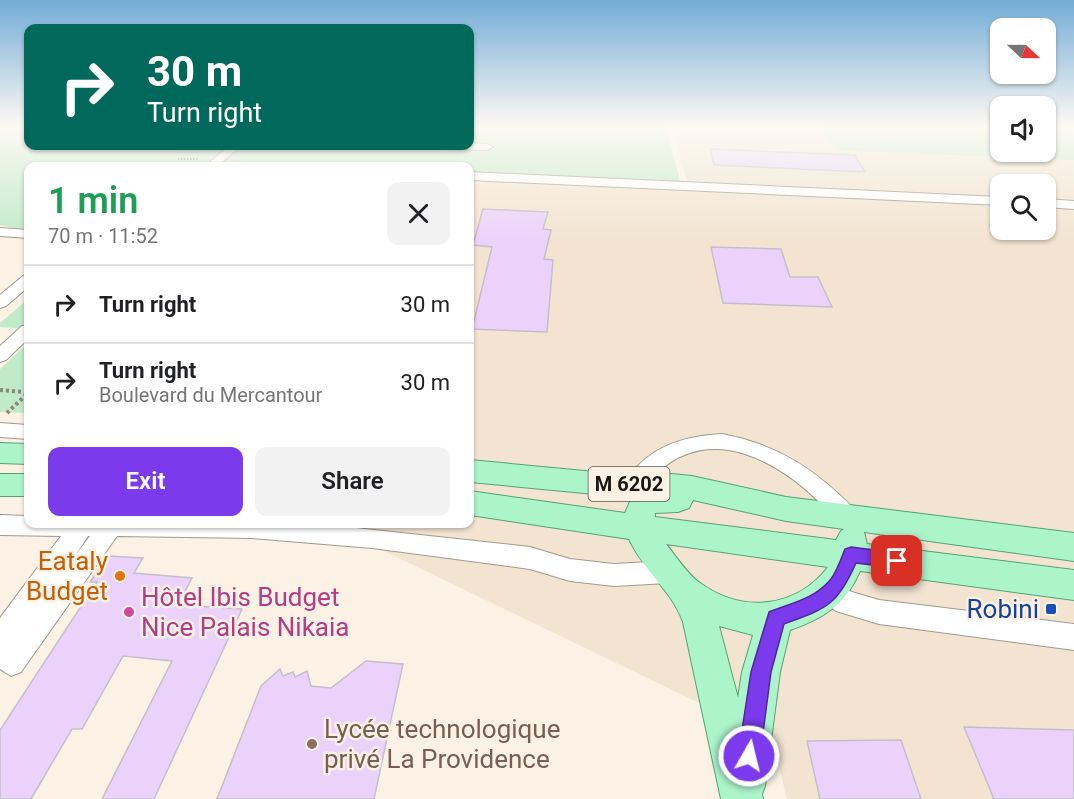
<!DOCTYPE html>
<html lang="en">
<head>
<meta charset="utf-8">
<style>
  body { margin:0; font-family:Roboto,sans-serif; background:#f2f2f2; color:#202124; height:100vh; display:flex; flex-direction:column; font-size:22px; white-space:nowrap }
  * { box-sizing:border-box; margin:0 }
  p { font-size:20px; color:#757577 }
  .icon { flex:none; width:33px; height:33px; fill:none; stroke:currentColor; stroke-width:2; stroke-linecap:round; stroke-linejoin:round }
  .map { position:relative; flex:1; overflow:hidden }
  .panel { position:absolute; left:24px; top:162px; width:450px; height:366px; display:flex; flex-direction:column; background:#fff; border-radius:12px; box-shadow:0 2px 4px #0004 }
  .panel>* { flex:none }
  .guide { position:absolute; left:24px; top:24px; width:450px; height:126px; border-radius:12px; box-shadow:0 2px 4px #0004; background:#00695c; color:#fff; overflow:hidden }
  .needle { width:39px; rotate:112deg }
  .controls { position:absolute; left:990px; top:18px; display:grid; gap:12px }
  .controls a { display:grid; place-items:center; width:66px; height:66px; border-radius:12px; background:#fff; box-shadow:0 2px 4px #0004; font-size:30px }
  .pin { position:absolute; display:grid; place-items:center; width:51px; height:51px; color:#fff; margin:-26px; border-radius:12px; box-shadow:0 3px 9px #0006 }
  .me { position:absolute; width:66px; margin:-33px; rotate:8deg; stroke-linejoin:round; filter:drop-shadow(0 0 4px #0008) }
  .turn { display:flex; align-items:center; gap:21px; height:126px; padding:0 24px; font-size:27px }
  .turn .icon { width:78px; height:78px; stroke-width:2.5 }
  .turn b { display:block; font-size:42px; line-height:51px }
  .round { display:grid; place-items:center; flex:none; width:63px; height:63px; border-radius:12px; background:#f2f2f2 }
  .overview { display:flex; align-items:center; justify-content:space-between; height:102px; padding:0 24px }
  h1 { font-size:36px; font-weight:600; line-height:45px; color:#1e9e55 }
  .button { display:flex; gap:12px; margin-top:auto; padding:12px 24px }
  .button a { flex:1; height:69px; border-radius:12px; background:#7c3aed; color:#fff; font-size:24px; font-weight:600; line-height:69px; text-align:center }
  .button a+a { background:#f2f2f2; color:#202124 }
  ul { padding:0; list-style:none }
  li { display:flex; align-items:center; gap:18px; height:78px; padding:0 24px; border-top:2px solid #e0e0e0 }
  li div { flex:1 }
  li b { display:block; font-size:22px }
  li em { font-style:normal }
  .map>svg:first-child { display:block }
  .built { fill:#f2e4d1; fill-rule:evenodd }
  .green { fill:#c0eac9 }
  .building { fill:#ebd2fa; stroke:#c6becb; stroke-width:1.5 }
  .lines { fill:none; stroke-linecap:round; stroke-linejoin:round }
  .minor-casing { stroke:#a2998d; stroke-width:2 }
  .major-casing { stroke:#54a374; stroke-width:2 }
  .path-far1 { stroke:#8c857c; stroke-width:2; stroke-dasharray:1.5 1.5; stroke-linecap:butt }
  .path { stroke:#8c857c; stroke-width:4; stroke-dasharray:3 3; stroke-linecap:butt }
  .minor { fill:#fff; fill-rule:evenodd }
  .major { fill:#acf5cb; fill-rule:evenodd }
  .route { fill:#7c3aed; stroke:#51269a; stroke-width:1.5 }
  .food-dot { fill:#e8710a; stroke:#fbf1e4; stroke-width:2 }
  .transit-dot { fill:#1a4fb4; stroke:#fbf1e4; stroke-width:2 }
  .hotel-dot { fill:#d1479c; stroke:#fbf1e4; stroke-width:2 }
  .education-dot { fill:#8d6e63; stroke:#fbf1e4; stroke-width:2 }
  .labels { text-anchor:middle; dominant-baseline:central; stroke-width:5; stroke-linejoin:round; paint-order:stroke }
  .shield { fill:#fbf1e4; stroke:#5e5851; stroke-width:1.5 }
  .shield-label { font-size:20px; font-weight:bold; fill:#1a1712 }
  .near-food-label { font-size:26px; fill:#c56008; stroke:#fbf1e4; text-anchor:end }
  .near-hotel-label { font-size:26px; fill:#b23c85; stroke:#fbf1e4; text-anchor:start }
  .near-transit-label { font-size:26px; fill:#164399; stroke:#fbf1e4; text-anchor:end }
  .near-education-label { font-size:26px; fill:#785e54; stroke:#fbf1e4; text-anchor:start }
</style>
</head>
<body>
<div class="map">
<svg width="1074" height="799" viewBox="0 0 1074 799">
  <rect width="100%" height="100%" fill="#fbf1e4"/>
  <path class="built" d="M 672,127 L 1000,127 L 1000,152 L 1046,152 L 1046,127 L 1074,127 L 1074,799 L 787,799 L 772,738 L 328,524 L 470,524 L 470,183 L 499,180 L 689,188 ZM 1000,184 L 1046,184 L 1046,230 L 1000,230 Z"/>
  <path class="green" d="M 0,127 L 28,127 L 28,146 L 470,146 L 470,127 L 666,127 L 681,184 L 470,173 L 470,166 L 28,166 L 28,231 L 0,225 Z
    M 822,127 L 1000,127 L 1000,152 L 1046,152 L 1046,127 L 1064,127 L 1074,134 L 1074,160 L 836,150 Z
    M 28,299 L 28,329 L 0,327 L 0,323 Z
    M 28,343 L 28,413 L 0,412 L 0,369 Z"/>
  <path class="building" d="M 710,149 L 855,155 L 865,172 L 714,165 Z
    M 483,209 L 548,212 L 543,229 L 551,230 L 544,259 L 553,260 L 547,332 L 472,329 L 492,247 L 473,245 Z
    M 711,247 L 781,249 L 790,277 L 818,277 L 832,307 L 723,303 Z
    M 108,556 L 143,558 L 134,573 L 192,578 L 178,605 L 242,609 L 154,799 L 102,799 L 172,661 L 123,656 L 82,729 L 72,729 L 31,799 L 0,799 L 0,730 L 97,582 L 90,582 Z
    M 366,661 L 403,664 L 374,799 L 217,799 L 261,686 L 280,669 L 283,676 L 293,672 L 295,677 L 307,671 L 311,686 L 331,688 Z
    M 964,727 L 1074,730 L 1074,799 L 994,799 Z
    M 901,740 L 921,799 L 820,799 L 807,741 Z"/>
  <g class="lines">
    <g class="minor-casing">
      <path id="minor" d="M 470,143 L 487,144 L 493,147 L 487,150 L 442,149 L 436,146 L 470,146 Z
        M 229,146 L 241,146 L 217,166 L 205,166 Z
        M 470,172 L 1000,197 L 1000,205 L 470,180 Z
        M 1046,199 L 1074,201 L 1074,209 L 1046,207 Z
        M 0,228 L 28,230 L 28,238 L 0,236 Z
        M 28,274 L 28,287 L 6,306 L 0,308 L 0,295 L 23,276 Z
        M 28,325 L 28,339 L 6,360 L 0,362 L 0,346 L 22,326 Z
        M 0,423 L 28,425 L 28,439 L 0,437 Z
        M 722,434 C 777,444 818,471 856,511 L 860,518 L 856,525 C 850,527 845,529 839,524 C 833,520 829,512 824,507 C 802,484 775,464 745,454 C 715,444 682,449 660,471 C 654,477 648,488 641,491 C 636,493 633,492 628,490 L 625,484 C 645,447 683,436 722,434 Z
        M 0,515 L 28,516 L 28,524 L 319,524 L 530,547 L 570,559 L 614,564 L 668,561 L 677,564 L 681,572 L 677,580 L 668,583 L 614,586 L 570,581 L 530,569 L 372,548 L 252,538 L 117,536 L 21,672 L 11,676 L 0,669 L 0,618 L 61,536 L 0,535 ZM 88,536 L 90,536 L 75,556 Z
        M 830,580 L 852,592 L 879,600 L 1074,624 L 1074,650 L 879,624 L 836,611 L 821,600 L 817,592 L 821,584 Z"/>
    </g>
    <g class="major-casing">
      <path id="major" d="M 0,443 L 28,444 L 28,464 L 0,463 Z
        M 470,460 L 616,474 L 651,472 L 692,476 L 786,497 L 1074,533 L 1074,561 L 864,532 L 867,544 L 1074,570 L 1074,600 L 860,571 C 846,604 823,619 790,630 L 780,672 L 765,786 L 762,794 L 763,799 L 721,799 L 683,622 C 672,591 643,570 629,539 L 470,515 L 470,491 L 625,513 L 633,495 L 616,496 L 470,482 ZM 693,500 L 786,521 L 844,529 L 841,531 L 836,540 L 655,517 L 655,513 L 678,512 L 689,508 ZM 666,544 L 828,567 C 796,608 743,614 700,583 C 687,574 676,556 666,544 ZM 719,626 L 753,635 L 742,672 L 738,698 Z
        M 0,474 L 28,474 L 28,496 L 0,496 Z"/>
    </g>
    <path class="path-far1" d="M 191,148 L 211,148
      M 178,159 L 199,159"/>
    <path class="path" d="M 0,390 L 25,392
      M 7,413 L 28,393"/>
    <use href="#minor" class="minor"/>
    <use href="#major" class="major"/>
  </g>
  <linearGradient id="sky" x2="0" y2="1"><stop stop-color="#73acd7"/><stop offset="0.53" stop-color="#fdf9f3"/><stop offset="1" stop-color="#fdf9f3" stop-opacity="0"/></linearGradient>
  <rect width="1074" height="239" fill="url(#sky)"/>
  <path class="route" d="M 851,547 L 897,553 L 903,555 L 906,561 L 903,566 L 897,568 L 856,563 C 837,606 827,608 784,624 L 771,672 L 760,756 L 756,764 L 749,767 L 741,764 L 738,756 L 751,672 L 769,612 C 791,603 815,599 831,579 C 837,571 841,559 845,549 Z"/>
  <circle class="food-dot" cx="120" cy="576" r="6"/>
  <rect class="transit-dot" x="1045" y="603" width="12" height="12" rx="3"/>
  <circle class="hotel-dot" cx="129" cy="612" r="6"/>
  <circle class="education-dot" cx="312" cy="744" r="6"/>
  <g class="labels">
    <rect class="shield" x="588.5" y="467" width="81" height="34" rx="4.5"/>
    <g class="shield-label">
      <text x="629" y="484">M 6202</text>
    </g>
    <g class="near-food-label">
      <text x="108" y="561">Eataly<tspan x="108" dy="30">Budget</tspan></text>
    </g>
    <g class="near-hotel-label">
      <text x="141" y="597">Hôtel Ibis Budget<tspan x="141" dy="30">Nice Palais Nikaia</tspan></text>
    </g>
    <g class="near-transit-label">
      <text x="1039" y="609">Robini</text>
    </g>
    <g class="near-education-label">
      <text x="324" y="729">Lycée technologique<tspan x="324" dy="30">privé La Providence</tspan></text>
    </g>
  </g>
</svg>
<div class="controls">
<a><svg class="needle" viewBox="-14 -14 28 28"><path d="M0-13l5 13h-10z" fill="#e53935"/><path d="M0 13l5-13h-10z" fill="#757577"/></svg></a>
<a><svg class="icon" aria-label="sound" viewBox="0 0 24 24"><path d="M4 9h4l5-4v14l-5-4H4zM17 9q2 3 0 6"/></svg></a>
<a><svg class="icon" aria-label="search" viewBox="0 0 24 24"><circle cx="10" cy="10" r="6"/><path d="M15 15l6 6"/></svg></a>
</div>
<div class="pin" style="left:897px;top:561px;background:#d93025"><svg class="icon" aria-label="arrive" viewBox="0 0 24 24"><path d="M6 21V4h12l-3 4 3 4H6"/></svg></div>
<svg class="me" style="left:749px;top:756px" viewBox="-20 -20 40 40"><circle r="17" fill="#7c3aed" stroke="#fff" stroke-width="3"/><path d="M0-11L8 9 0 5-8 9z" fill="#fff"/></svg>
<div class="guide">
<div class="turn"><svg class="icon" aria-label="right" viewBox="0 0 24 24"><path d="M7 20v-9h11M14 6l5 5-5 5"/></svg><div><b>30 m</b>Turn right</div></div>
</div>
<section class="panel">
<div class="overview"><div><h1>1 min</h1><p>70 m · 11:52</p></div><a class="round"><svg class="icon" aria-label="close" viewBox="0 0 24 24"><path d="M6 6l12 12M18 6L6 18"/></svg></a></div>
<ul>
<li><svg class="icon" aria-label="right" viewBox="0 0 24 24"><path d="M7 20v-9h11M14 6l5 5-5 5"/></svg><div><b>Turn right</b></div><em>30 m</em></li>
<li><svg class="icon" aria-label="right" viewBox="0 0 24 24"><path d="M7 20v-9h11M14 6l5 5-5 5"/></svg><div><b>Turn right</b><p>Boulevard du Mercantour</p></div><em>30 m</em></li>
</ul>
<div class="button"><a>Exit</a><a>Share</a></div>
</section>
</div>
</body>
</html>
